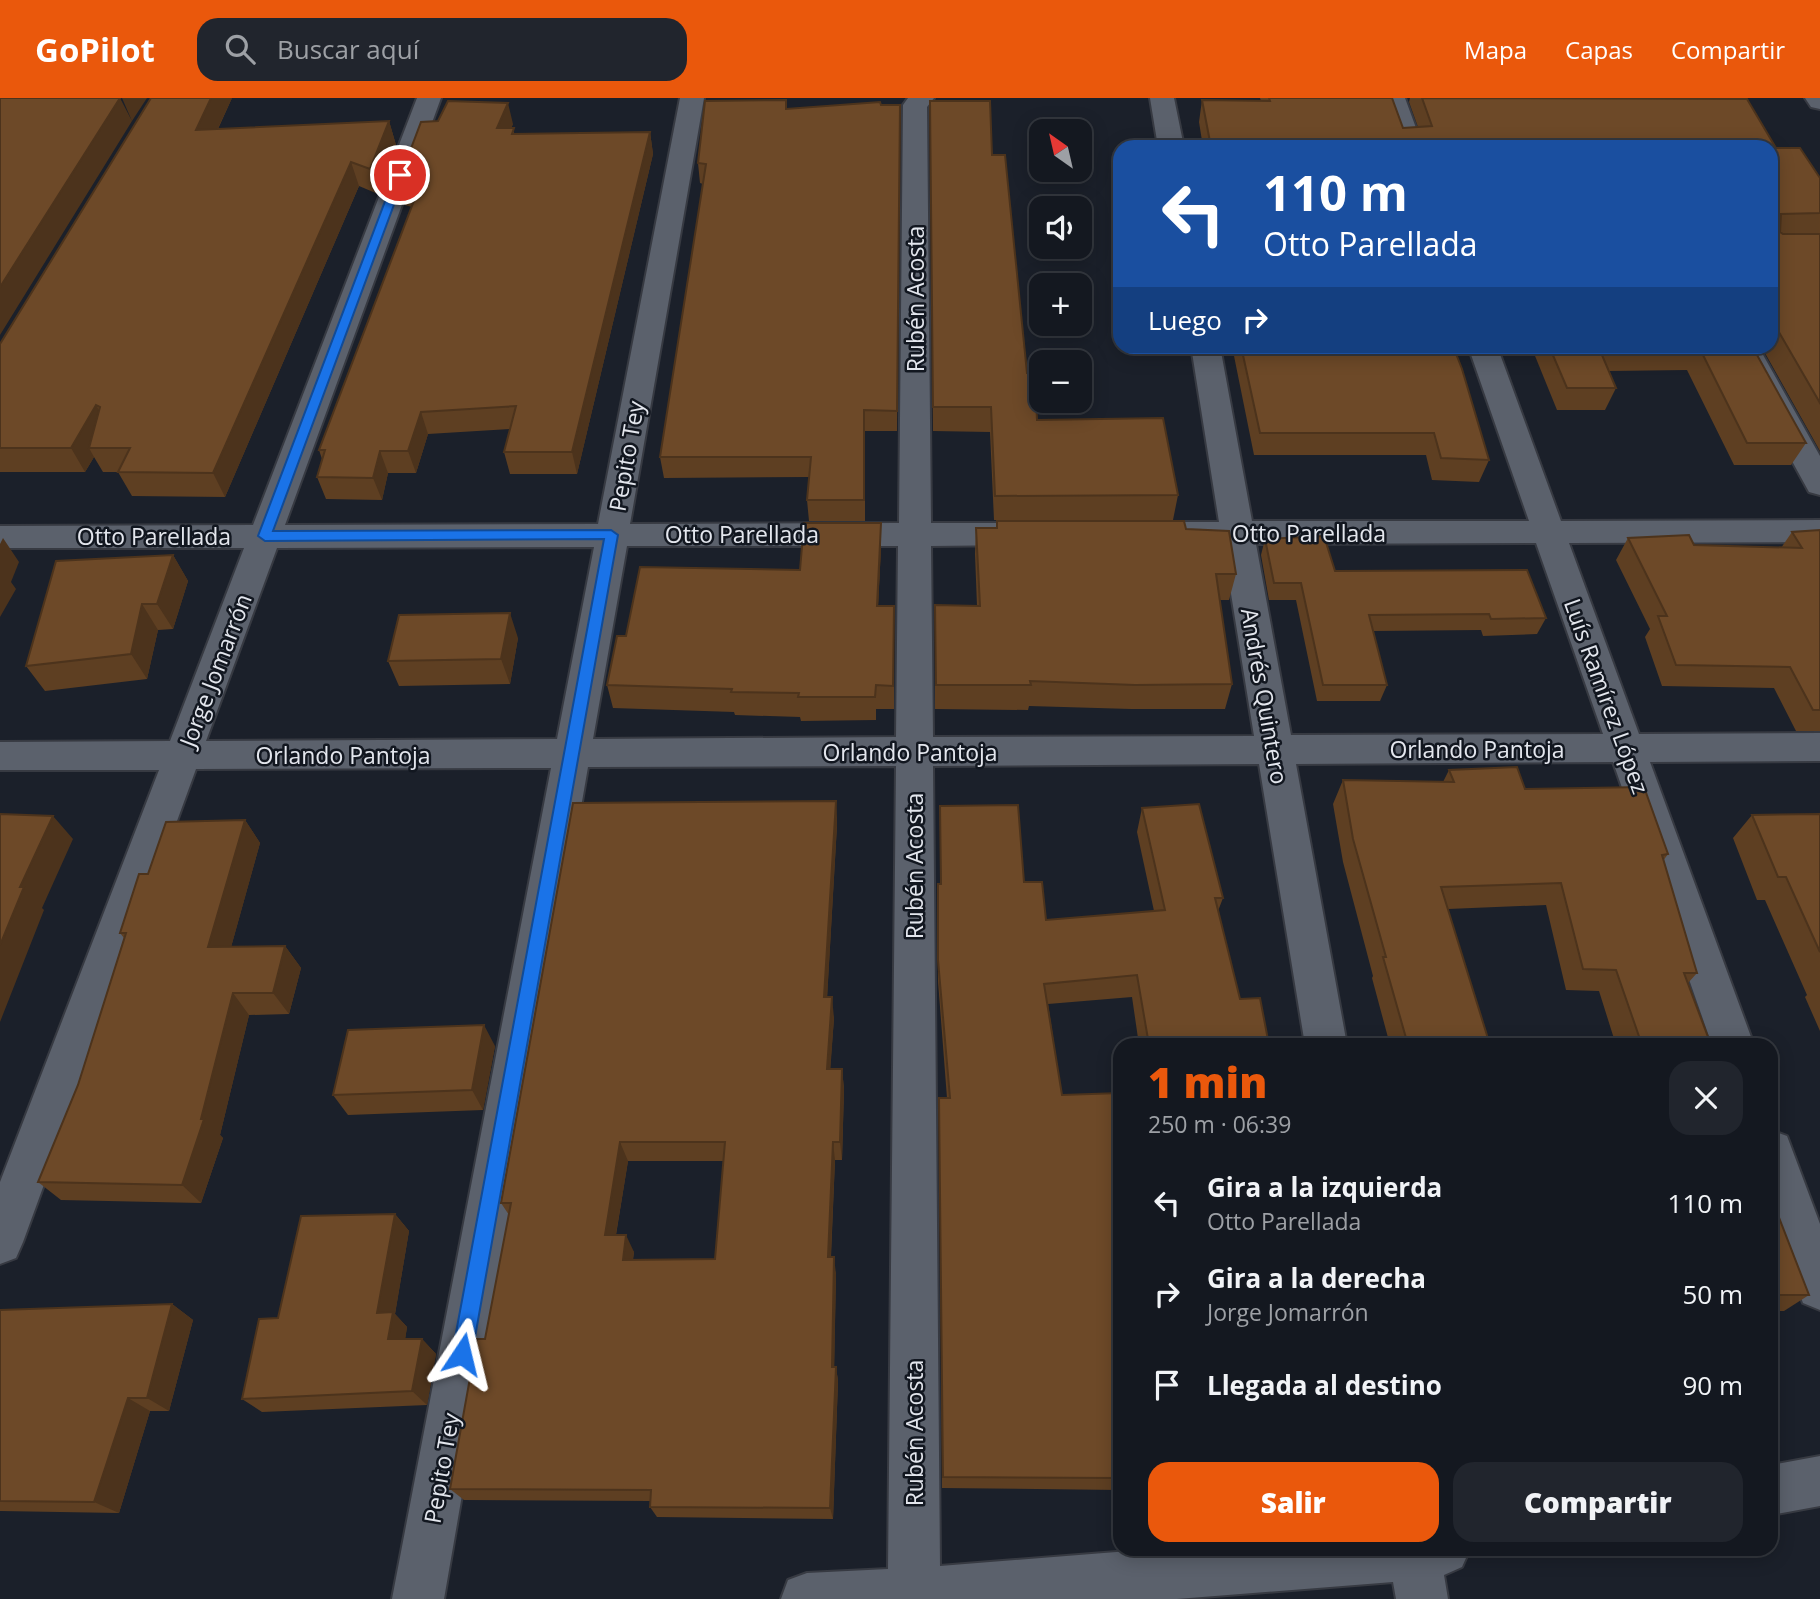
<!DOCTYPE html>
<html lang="es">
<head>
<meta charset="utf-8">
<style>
  body { margin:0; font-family:"Open Sans",sans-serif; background:#21252d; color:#f1f3f6; height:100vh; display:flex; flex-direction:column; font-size:26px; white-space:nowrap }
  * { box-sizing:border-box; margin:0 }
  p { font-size:23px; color:#9da0a5 }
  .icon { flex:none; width:38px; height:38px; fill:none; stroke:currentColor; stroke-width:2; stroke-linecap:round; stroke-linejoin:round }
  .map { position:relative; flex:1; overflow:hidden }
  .panel { position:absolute; left:1113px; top:940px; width:665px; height:518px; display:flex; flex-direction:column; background:#141820; border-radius:21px; box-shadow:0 4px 18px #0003,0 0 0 2px #33373e }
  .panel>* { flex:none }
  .banner { position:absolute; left:1113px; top:42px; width:665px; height:214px; border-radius:21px; box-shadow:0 4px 18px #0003,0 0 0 2px #33373e; background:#1a4fa0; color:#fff; overflow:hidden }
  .needle { width:46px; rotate:326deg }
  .buttons { position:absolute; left:1029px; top:21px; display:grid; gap:14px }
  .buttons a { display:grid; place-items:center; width:63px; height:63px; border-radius:14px; background:#141820; box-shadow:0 4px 18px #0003,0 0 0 2px #33373e; font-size:35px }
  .pin { position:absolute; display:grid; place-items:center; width:60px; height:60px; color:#fff; margin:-30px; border:4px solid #fff; border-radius:50%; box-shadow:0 2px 7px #0007 }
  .me { position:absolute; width:77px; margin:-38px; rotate:10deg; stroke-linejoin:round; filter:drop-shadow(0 0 5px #0008) }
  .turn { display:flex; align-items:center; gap:24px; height:147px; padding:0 35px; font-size:32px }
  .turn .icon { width:91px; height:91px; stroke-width:2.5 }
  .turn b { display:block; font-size:49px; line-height:60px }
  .then { display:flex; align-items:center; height:66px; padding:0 35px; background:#0003; gap:14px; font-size:26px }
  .round { display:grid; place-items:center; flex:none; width:74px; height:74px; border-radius:21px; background:#21252d }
  .headline { display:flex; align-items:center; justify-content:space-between; height:119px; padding:0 35px }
  h1 { font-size:42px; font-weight:800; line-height:52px; color:#ea580c }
  .action { display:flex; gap:14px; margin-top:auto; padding:14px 35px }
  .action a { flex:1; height:80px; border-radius:21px; background:#ea580c; color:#fff; font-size:28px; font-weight:800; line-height:80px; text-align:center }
  .action a+a { background:#21252d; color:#f1f3f6 }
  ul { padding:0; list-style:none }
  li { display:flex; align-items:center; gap:21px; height:91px; padding:0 35px }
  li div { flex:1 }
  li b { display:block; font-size:26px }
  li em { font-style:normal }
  header { display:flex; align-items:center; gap:42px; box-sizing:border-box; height:98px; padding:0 35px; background:#ea580c; color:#fff }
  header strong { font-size:33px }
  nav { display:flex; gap:38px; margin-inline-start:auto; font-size:24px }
  .search { width:490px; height:63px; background:#21252d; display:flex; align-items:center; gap:18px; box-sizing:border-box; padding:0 24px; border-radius:21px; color:#9da0a5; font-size:26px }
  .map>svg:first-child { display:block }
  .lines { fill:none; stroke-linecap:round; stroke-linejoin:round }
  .minor-casing { stroke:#373a42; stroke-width:4 }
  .minor { fill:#5b616c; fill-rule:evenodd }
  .wall { fill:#5e3f22; fill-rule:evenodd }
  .shaded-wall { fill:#4c331c }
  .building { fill:#6d4928; stroke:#4c331c; stroke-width:2; fill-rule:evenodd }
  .route { fill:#1a73e8; stroke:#114b97; stroke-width:2 }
  .labels { text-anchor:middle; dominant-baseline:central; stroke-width:5; stroke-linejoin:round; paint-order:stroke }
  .street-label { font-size:23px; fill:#e3e6ed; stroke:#121720 }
</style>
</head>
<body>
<header>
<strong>GoPilot</strong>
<div class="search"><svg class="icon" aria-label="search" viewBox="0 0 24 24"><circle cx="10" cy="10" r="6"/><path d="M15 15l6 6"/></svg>Buscar aquí</div>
<nav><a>Mapa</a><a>Capas</a><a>Compartir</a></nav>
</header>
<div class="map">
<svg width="1820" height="1501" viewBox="0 0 1820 1501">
  <rect width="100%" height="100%" fill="#1b202a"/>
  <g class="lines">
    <g class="minor-casing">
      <path id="minor" d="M 417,0 L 441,0 L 285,427 L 598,426 L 680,0 L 704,0 L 630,426 L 899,425 L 903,7 L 908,0 L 934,0 L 927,9 L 931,425 L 1027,425 L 1039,428 L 1043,436 L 1039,444 L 1027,447 L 931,448 L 933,639 L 1254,638 L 1223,446 L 1178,446 L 1166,443 L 1162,435 L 1166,427 L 1178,424 L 1219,424 L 1191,248 L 1220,248 L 1252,423 L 1529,423 L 1468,248 L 1497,248 L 1561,423 L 1820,422 L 1820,444 L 1569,445 L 1639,636 L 1820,635 L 1820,663 L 1650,664 L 1754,947 L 1712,947 L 1613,664 L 1296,666 L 1347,947 L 1305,947 L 1259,666 L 933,668 L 940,1468 L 1154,1451 L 1470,1451 L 1462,1469 L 1444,1477 L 1448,1501 L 1396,1501 L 1393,1484 L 1177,1501 L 781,1501 L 788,1482 L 807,1475 L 888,1471 L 896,668 L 588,669 L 444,1501 L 392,1501 L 551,670 L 196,671 L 23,1144 L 16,1160 L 0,1166 L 0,1084 L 159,672 L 0,672 L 0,644 L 170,643 L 244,450 L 0,450 L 0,428 L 253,427 ZM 1536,445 L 1603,636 L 1291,637 L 1256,446 ZM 627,448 L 898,448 L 896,639 L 593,641 ZM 594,449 L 557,641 L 206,643 L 277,450 Z
        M 1150,0 L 1174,0 L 1184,49 L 1158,49 Z
        M 1381,0 L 1405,0 L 1423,49 L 1397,49 Z
        M 1805,0 L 1820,0 L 1820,11 L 1811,9 Z
        M 1729,248 L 1758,248 L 1820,358 L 1820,397 L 1809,394 Z
        M 1771,1032 L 1787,1038 L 1820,1126 L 1820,1212 L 1803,1205 L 1771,1116 Z
        M 1820,1358 L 1820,1408 L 1771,1417 L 1771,1367 Z"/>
    </g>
    <use href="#minor" class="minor"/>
  </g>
  <path class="wall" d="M 232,0 L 218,31 L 389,23 L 396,47 L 378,96 L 359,88 L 225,399 L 132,398 L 118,374 L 103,374 L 94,359 L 85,374 L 0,374 L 0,246 Z
    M 1260,0 L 1392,0 L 1403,30 L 1418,29 L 1409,4 L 1410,0 L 1665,0 L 1776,50 L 1820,80 L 1820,353 L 1761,248 L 1771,248 L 1771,49 L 1203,49 L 1199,24 L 1202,2 L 1261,3 Z
    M 881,7 L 900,7 L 897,333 L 865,333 L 865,423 L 809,423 L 807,402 L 809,379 L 664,380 L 660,359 L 703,86 L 700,85 L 698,65 L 787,11 Z
    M 513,26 L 511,30 L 515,36 L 650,34 L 653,56 L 577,376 L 510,376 L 504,354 L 510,331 L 428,336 L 416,375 L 388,375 L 382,402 L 326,401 L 317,379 L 322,361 L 319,352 L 412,109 L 405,107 L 398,85 Z
    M 930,27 L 992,57 L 1027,275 L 1037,322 L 1178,397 L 1173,422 L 994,422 L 990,334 L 933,333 Z
    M 1232,248 L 1453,248 L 1489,362 L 1479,384 L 1432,382 L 1426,357 L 1254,357 Z
    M 1531,248 L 1752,248 L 1806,345 L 1791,367 L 1734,367 L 1687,272 L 1608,273 L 1616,290 L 1605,312 L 1557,312 Z
    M 997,423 L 1186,431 L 1236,476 L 1229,502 L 1220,502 L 1232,586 L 1225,611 L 1131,611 L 1029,608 L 1028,612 L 935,611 L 935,507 L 977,508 L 975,456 L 976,430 L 996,430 Z
    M 881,425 L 881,450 L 878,508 L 894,508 L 894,611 L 876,611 L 876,622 L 801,623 L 800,619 L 735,617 L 734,614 L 613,610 L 607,587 Z
    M 1820,432 L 1820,633 L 1796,633 L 1774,590 L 1662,588 L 1645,539 L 1650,531 L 1616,462 L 1628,440 L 1694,447 L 1781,450 L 1792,434 Z
    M 1265,441 L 1335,473 L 1546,520 L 1537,536 L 1483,538 L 1481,532 L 1373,533 L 1387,587 L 1380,603 L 1317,603 L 1296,502 L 1269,502 L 1261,457 Z
    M 173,457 L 188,483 L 173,531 L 158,532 L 147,581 L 45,593 L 26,568 Z
    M 518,540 L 510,586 L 399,588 L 388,563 Z
    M 1449,672 L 1525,691 L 1668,756 L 1663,763 L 1697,875 L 1688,885 L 1711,947 L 1616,947 L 1599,893 L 1566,892 L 1546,807 L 1448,811 L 1490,947 L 1390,947 L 1372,880 L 1373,878 L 1343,764 L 1333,706 L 1343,682 L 1443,684 Z
    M 836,703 L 837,727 L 827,899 L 834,920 L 830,971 L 842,971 L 844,991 L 842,1062 L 835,1062 L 831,1159 L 836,1176 L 834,1269 L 836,1269 L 838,1283 L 833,1421 L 657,1419 L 650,1409 L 650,1403 L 464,1402 L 450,1391 L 485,1241 L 509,1117 L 501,1105 ZM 628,1063 L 724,1063 L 715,1161 L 633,1162 L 634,1154 L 616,1137 Z
    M 940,708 L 1024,784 L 1046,822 L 1154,813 L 1137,734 L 1142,710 L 1223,800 L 1218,813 L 1240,901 L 1269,947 L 1139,947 L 1132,899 L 1048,906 L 1062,997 L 1120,995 L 1120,1392 L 942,1390 L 939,1020 L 939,1000 L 947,1000 L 938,883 L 937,809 L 938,786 L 940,786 Z
    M 1820,716 L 1820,933 L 1805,899 L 1807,897 L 1765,802 L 1757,802 L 1733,740 L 1752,717 Z
    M 245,722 L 260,745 L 231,849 L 285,848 L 301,870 L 289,916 L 249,917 L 220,1037 L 223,1040 L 201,1105 L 61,1102 L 38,1084 L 78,987 L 124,840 L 120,835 L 148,776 Z
    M 495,948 L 483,1012 L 348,1017 L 333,997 Z
    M 1771,1090 L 1777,1104 L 1774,1106 L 1809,1197 L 1784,1213 L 1771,1213 Z
    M 395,1116 L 409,1133 L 395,1216 L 407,1229 L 405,1241 L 422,1241 L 436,1256 L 427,1307 L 262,1314 L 242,1301 L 278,1220 Z
    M 172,1206 L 193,1222 L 169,1313 L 150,1313 L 119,1415 L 0,1413 L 0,1212 Z"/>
  <path class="shaded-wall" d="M 120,0 L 132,23 L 0,237 L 0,189 Z
    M 122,0 L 147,0 L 132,23 Z
    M 211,0 L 232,0 L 206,56 L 196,32 Z
    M 508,5 L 513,26 L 502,52 L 497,30 Z
    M 389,23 L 396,47 L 378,96 L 370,71 Z
    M 650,34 L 653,56 L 577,376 L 572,354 Z
    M 351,64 L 359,88 L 225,399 L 213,375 Z
    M 96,307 L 110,332 L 89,350 L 94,359 L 85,374 L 71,350 Z
    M 421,314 L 428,336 L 416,375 L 408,353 Z
    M 380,353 L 388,375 L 382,402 L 373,380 Z
    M 881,425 L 881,450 L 877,532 L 877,508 Z
    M 3,440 L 19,464 L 11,484 L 16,491 L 0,519 L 0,446 Z
    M 173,457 L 188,483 L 173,531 L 157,506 Z
    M 142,506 L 158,532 L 147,581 L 131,556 Z
    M 510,515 L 518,540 L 510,586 L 501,561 Z
    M 836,703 L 837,727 L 826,920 L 824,899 Z
    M 53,718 L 73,741 L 42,810 L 44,812 L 0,924 L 0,847 L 20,789 Z
    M 245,722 L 260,745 L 225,871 L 208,849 Z
    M 285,848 L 301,870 L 289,916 L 273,895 Z
    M 233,895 L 249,917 L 220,1037 L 223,1040 L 201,1105 L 182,1087 L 201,1021 Z
    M 832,899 L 834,920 L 829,991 L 827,971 Z
    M 484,927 L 495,948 L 483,1012 L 472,992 Z
    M 842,971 L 844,991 L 842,1062 L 840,1044 Z
    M 620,1044 L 628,1063 L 613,1154 L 605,1137 Z
    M 833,1044 L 835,1062 L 830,1176 L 828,1159 Z
    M 395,1116 L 409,1133 L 395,1216 L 407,1229 L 403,1256 L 388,1241 L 377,1215 Z
    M 626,1137 L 634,1154 L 630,1178 L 623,1162 Z
    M 834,1159 L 836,1176 L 834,1283 L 832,1269 Z
    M 172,1206 L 193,1222 L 169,1313 L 147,1300 Z
    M 422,1241 L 436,1256 L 427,1307 L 412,1293 Z
    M 836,1269 L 838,1283 L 833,1421 L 830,1410 Z
    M 128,1300 L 150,1313 L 119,1415 L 94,1404 Z"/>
  <path class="building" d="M 0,0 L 120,0 L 0,189 Z
    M 151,0 L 211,0 L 196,32 L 389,23 L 370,71 L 351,64 L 213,375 L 118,374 L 130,350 L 89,350 L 100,309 L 96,307 L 71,350 L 0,350 L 0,246 Z
    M 1269,0 L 1392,0 L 1403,30 L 1432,28 L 1422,0 L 1747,1 L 1776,50 L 1800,50 L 1820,80 L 1820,115 L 1781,116 L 1780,134 L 1783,136 L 1820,136 L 1820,305 L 1773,224 L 1771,224 L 1771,49 L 1211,49 L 1202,2 L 1270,3 Z
    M 786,2 L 786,11 L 880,4 L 881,7 L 900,7 L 897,313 L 864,312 L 864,402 L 807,402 L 811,359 L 660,359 L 706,66 L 698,65 L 705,3 Z
    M 448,3 L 508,5 L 497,30 L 514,30 L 512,36 L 650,34 L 572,354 L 504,354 L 516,308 L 421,314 L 408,353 L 380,353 L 373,380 L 317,379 L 325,352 L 319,352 L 418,92 L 398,85 L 421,24 L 438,23 Z
    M 930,3 L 990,3 L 992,57 L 1005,57 L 1027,275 L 1035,275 L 1037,322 L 1163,320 L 1178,397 L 995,398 L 991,309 L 933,309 Z
    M 1241,248 L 1453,248 L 1462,271 L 1489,362 L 1441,360 L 1434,335 L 1260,335 Z
    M 1549,248 L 1752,248 L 1806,345 L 1747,345 L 1699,249 L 1599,250 L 1616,290 L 1567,290 Z
    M 997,423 L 1184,423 L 1186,431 L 1229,433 L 1236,476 L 1216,476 L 1232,586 L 1135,587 L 1030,583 L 1031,587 L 936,587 L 935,507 L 980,508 L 976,430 L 997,430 Z
    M 804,425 L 881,425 L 877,508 L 894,508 L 893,588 L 876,587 L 875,599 L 798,599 L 799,595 L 731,594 L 732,591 L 607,587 L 617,538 L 626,538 L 640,469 L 800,472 Z
    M 1820,432 L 1820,612 L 1813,612 L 1790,569 L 1676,567 L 1658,518 L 1667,518 L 1628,440 L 1689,437 L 1694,447 L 1802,450 L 1792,434 Z
    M 1324,438 L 1335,473 L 1527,472 L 1546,520 L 1491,521 L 1489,516 L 1369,517 L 1387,587 L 1323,587 L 1301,485 L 1274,485 L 1265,441 Z
    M 173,457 L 157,506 L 142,506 L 131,556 L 26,568 L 56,463 Z
    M 510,515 L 501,561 L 388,563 L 399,517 Z
    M 1517,669 L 1525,691 L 1644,689 L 1668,756 L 1662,757 L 1697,875 L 1684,875 L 1711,947 L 1642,947 L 1616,872 L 1583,871 L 1561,785 L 1441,789 L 1490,947 L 1408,947 L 1383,859 L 1386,859 L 1353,741 L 1343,682 L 1454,684 L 1449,672 Z
    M 836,703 L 824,899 L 832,899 L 827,971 L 842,971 L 840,1044 L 833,1044 L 828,1159 L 834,1159 L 832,1269 L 836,1269 L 830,1410 L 650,1409 L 651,1392 L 450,1391 L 477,1241 L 485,1241 L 511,1105 L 501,1105 L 573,705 ZM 620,1044 L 725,1044 L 715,1161 L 623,1162 L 626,1137 L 605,1137 Z
    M 1199,706 L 1223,800 L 1215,800 L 1240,901 L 1260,900 L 1269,947 L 1149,947 L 1137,877 L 1044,886 L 1062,997 L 1120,995 L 1120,1380 L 943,1379 L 939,1000 L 950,1000 L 938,862 L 938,786 L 941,786 L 940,708 L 1018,707 L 1024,784 L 1042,784 L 1046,822 L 1165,812 L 1142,710 Z
    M 0,716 L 53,718 L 20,789 L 24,789 L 0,847 Z
    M 1820,716 L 1820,854 L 1786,779 L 1778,779 L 1752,717 Z
    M 245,722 L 208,849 L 285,848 L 273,895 L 233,895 L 201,1021 L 204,1021 L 182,1087 L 38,1084 L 78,987 L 126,835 L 120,835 L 139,776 L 148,776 L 166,724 Z
    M 484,927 L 472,992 L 333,997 L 348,932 Z
    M 1771,1090 L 1777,1104 L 1773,1104 L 1809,1197 L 1771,1197 Z
    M 395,1116 L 377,1215 L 393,1214 L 388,1241 L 422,1241 L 412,1293 L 242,1301 L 259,1221 L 278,1220 L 301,1118 Z
    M 172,1206 L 147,1300 L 128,1300 L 94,1404 L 0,1403 L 0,1212 Z"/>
  <path class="route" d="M 400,74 L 405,77 L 273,433 L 611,432 L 618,437 L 472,1256 L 469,1263 L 462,1266 L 455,1263 L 452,1256 L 604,441 L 265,443 L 258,438 L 395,77 Z"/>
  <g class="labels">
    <g class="street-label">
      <text transform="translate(915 201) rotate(-90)">Rubén Acosta</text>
      <text transform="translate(626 358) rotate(-80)">Pepito Tey</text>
      <text x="1309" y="435">Otto Parellada</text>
      <text x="742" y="436">Otto Parellada</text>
      <text x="154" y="438">Otto Parellada</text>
      <text transform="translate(215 572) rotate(-69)">Jorge Jomarrón</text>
      <text transform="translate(1265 598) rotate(80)">Andrés Quintero</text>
      <text transform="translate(1607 598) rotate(70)">Luís Ramírez López</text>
      <text x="1477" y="651">Orlando Pantoja</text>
      <text x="910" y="654">Orlando Pantoja</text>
      <text x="343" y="657">Orlando Pantoja</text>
      <text transform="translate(914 768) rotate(-90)">Rubén Acosta</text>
      <text transform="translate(914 1335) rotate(-90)">Rubén Acosta</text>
      <text transform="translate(441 1370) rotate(-80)">Pepito Tey</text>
    </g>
  </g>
</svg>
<div class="buttons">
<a><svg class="needle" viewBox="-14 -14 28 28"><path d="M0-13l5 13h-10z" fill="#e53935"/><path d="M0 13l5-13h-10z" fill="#9da0a5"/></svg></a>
<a><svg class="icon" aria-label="sound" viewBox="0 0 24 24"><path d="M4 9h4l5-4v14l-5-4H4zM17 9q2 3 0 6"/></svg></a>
<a>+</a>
<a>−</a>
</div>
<div class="pin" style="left:400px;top:77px;background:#d93025"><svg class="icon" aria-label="arrive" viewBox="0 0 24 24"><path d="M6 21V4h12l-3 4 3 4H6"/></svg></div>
<svg class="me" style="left:462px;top:1256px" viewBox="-20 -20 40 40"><path d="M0-17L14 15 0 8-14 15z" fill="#1a73e8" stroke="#fff" stroke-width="4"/></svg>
<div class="banner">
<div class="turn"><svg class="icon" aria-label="left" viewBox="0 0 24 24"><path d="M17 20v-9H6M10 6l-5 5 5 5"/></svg><div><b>110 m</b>Otto Parellada</div></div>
<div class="then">Luego<svg class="icon" aria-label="right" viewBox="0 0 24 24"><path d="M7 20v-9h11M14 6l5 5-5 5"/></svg></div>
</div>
<section class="panel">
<div class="headline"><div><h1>1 min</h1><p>250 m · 06:39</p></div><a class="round"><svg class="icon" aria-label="close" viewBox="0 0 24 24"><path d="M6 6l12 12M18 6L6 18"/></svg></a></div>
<ul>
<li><svg class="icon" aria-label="left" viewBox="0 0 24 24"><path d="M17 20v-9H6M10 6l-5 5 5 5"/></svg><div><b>Gira a la izquierda</b><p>Otto Parellada</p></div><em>110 m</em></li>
<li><svg class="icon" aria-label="right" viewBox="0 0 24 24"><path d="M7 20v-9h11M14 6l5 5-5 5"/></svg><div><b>Gira a la derecha</b><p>Jorge Jomarrón</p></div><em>50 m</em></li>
<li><svg class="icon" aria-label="arrive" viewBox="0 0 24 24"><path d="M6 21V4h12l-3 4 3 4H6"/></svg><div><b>Llegada al destino</b></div><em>90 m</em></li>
</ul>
<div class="action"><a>Salir</a><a>Compartir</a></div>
</section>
</div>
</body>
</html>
